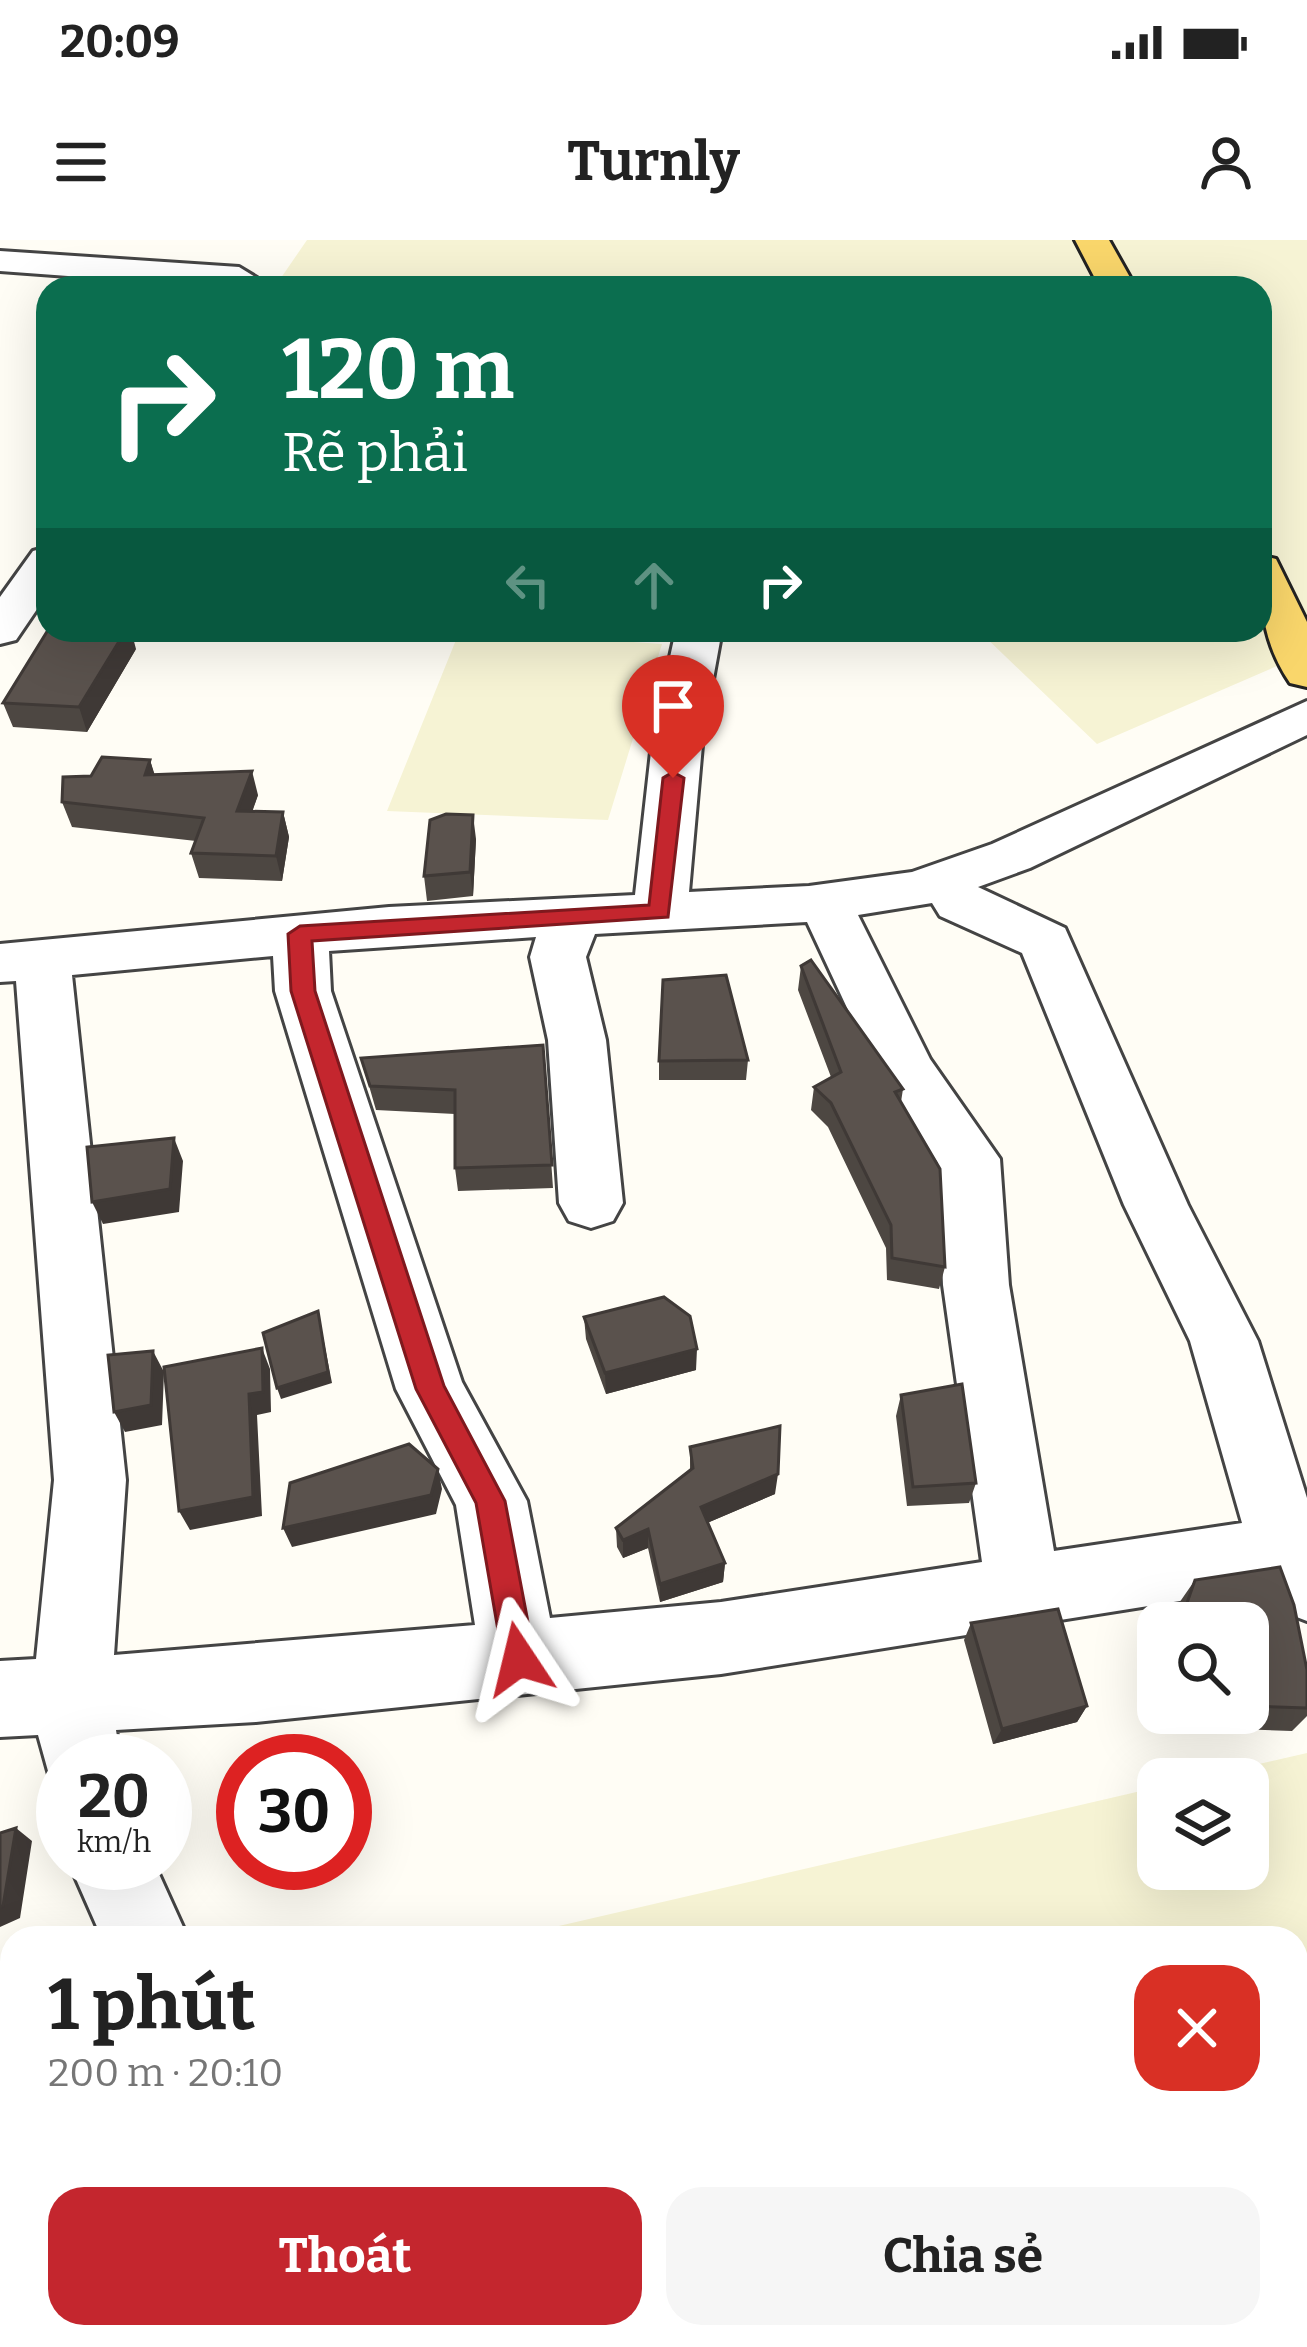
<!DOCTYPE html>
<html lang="vi">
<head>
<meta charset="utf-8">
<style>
  body { margin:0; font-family:Bitter,serif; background:#f6f6f6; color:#222; height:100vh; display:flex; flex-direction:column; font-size:45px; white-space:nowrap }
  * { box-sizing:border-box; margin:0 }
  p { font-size:39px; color:#767676 }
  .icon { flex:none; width:66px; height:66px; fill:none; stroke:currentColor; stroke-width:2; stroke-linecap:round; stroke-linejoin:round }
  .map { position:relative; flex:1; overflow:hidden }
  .drawer { position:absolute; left:0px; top:1686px; width:1308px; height:423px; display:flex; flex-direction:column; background:#fff; border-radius:36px 36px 0 0; box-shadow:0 12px 48px #0002 }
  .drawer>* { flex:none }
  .top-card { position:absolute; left:36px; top:36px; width:1236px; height:366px; border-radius:36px; box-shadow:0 12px 48px #0002; background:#0b6e4f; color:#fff; overflow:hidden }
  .fabs { position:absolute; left:1137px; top:1362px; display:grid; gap:24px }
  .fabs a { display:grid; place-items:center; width:132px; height:132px; border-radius:24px; background:#fff; box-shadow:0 12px 48px #0002; font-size:60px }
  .speed { position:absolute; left:36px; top:1494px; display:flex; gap:24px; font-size:60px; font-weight:700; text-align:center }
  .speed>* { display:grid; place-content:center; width:156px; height:156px; border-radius:50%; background:#fff; box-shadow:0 12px 48px #0002; line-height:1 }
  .speed small { font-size:30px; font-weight:400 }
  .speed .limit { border:18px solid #d22; background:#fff; color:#111 }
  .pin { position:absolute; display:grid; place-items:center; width:102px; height:102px; color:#fff; margin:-123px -51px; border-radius:50% 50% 50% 0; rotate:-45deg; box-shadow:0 0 12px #0007 }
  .pin .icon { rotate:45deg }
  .me { position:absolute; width:132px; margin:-66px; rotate:350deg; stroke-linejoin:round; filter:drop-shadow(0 0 9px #0008) }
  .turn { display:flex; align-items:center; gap:42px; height:252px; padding:0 48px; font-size:54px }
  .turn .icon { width:156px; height:156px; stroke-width:2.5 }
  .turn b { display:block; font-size:84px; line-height:102px }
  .lanes { display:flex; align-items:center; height:114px; padding:0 48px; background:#0003; justify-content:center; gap:60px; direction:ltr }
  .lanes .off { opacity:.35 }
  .round { display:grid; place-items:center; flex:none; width:126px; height:126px; border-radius:36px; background:#f6f6f6 }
  .overview { display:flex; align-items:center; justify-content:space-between; height:204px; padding:0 48px }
  h1 { font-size:72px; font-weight:700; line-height:90px }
  .primary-button { display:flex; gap:24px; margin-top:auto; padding:24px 48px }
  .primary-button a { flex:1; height:138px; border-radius:36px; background:#c4262e; color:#fff; font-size:48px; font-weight:700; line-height:138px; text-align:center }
  .primary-button a+a { background:#f6f6f6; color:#222 }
  .status { display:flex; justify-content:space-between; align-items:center; height:84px; padding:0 60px; background:#fff; direction:ltr }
  .status svg { height:33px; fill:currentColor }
  header { display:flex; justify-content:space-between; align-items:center; height:156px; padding:0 48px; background:#fff; font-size:54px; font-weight:700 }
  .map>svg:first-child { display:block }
  .farmland { fill:#f6f3d4 }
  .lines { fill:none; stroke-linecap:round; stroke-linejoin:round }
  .minor-casing { stroke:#444; stroke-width:6 }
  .major-casing { stroke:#222; stroke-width:6 }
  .minor { fill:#fff; fill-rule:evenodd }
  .major { fill:#f9d66b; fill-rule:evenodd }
  .wall { fill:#4d4742 }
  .shaded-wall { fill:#3f3936 }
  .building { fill:#5a524d; stroke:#3f3936; stroke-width:3 }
  .route { fill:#c4262e; stroke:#7f191e; stroke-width:3 }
</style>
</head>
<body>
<div class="status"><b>20:09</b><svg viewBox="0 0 49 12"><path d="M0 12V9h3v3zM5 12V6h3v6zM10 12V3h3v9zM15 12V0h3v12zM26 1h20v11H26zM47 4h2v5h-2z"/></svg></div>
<header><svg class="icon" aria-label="menu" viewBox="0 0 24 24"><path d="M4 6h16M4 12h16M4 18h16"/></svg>Turnly<svg class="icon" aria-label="person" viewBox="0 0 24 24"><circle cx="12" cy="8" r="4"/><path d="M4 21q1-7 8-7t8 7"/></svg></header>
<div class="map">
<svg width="1307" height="2107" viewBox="0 0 1307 2107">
  <rect width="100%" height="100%" fill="#fffdf5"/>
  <path class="farmland" d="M 307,0 L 1307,0 L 1307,413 L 1097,504 L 980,392 L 513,390 L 1260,390 L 1260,48 L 274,48 Z
    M 460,390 L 662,404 L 608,580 L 387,571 Z
    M 1307,1513 L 1307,2107 L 344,2107 L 343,2097 L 1296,2097 L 1296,1698 L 507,1698 L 1158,1547 L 1158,1629 L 1248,1629 L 1248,1539 L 1194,1539 Z"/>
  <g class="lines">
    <g class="minor-casing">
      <path id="minor" d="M 0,11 L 239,27 L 257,38 L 251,45 L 231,48 L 0,31 Z
        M 48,307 L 48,353 L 16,400 L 0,404 L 0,357 L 33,311 Z
        M 676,390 L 722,390 L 703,494 L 689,652 L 809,646 L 912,632 L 992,604 L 1307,461 L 1307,495 L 1030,628 L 978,647 L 1065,688 L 1188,965 L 1258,1101 L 1307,1258 L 1307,1381 L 1281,1371 L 1268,1347 L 721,1434 L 256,1482 L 116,1490 L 121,1521 L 63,1521 L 63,1553 L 53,1549 L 38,1495 L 0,1497 L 0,1421 L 36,1419 L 54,1240 L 16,741 L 0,742 L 0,704 L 389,667 L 635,655 L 653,494 ZM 932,663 L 940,676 L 1022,713 L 1124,965 L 1190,1101 L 1242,1283 L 1054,1311 L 1009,1045 L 1000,919 L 930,819 L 858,675 ZM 807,682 L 876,830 L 938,923 L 943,1045 L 982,1322 L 721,1362 L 550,1378 L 527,1261 L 462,1142 L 331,751 L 329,711 L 536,697 L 530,717 L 548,800 L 559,963 L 569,981 L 591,988 L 613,981 L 623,963 L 606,800 L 586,717 L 595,694 ZM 273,716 L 275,751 L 396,1149 L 456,1265 L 475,1385 L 114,1415 L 126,1240 L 72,735 Z
        M 69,1623 L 154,1623 L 188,1698 L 102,1698 Z
        M 12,1954 L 12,2054 L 0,2058 L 0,1959 Z
        M 223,2097 L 321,2097 L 323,2107 L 225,2107 Z"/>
    </g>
    <g class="major-casing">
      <path id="major" d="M 1075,0 L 1109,0 L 1136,48 L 1100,48 Z
        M 1260,315 L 1276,319 L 1307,382 L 1307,447 L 1290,443 C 1262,402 1260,363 1260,315 Z"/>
    </g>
    <use href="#minor" class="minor"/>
    <use href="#major" class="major"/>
  </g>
  <path class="wall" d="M 136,409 L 87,492 L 13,487 L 3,463 Z
    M 150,520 L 154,534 L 258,555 L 252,571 L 283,572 L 289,597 L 282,641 L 199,638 L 191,613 L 196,601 L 72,587 L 62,562 L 91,536 Z
    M 476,599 L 473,656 L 427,661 L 424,636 Z
    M 801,726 L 903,849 L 901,862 L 945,1027 L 939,1049 L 887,1040 L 886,1008 L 828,887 L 811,870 L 814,847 L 831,837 L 798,750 Z
    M 543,805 L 553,948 L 458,951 L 455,928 L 455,874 L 376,870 L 361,818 Z
    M 748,820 L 746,840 L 659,840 L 659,821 Z
    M 584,1077 L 696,1130 L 606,1154 L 586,1099 Z
    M 901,1155 L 976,1243 L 969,1263 L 907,1266 L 896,1176 Z
    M 690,1207 L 775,1254 L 707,1283 L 725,1323 L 723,1342 L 660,1362 L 648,1308 L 623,1318 L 617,1307 L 616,1288 L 690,1230 Z
    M 1195,1340 L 1307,1430 L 1307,1476 L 1292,1491 L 1179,1487 L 1165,1473 L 1248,1473 L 1248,1383 L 1171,1383 L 1177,1366 Z
    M 971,1383 L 1087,1466 L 1077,1482 L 993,1504 L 964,1400 Z
    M 1158,1419 L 1158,1466 L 1145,1453 Z"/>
  <path class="shaded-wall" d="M 126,390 L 131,390 L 136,409 L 87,492 L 79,467 Z
    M 150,520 L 158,545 L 145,535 Z
    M 252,531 L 258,555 L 244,596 L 237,571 Z
    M 283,572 L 289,597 L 282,641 L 276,616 Z
    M 473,575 L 476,599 L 473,656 L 470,632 Z
    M 174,898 L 183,921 L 179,972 L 103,984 L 92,962 Z
    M 318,1071 L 332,1143 L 281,1159 L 277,1148 Z
    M 262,1108 L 270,1129 L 271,1172 L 257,1175 L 262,1276 L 190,1290 L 179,1271 L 249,1154 Z
    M 697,1109 L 696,1130 L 606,1154 L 605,1133 Z
    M 153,1111 L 164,1132 L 162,1185 L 125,1192 L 114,1172 Z
    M 438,1229 L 442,1249 L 436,1274 L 292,1307 L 283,1288 Z
    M 778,1234 L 775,1254 L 700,1286 L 701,1267 Z
    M 648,1289 L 648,1308 L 623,1318 L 623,1300 Z
    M 725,1323 L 723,1342 L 660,1362 L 660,1344 Z
    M 1087,1466 L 1077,1482 L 993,1504 L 1002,1489 Z
    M 16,1588 L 32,1601 L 20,1678 L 0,1687 L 0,1668 Z"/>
  <path class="building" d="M 48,390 L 126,390 L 79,467 L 3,463 Z
    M 102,517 L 150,520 L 145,535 L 252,531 L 237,571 L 283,572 L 276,616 L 191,613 L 204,578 L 62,562 L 63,537 L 91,536 Z
    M 446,574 L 473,575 L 470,632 L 424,636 L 430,580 Z
    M 811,720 L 903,849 L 895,852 L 940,929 L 945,1027 L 892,1018 L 891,985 L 831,863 L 814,847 L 841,832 L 801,726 Z
    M 726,735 L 748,820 L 659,821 L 663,740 Z
    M 543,805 L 552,925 L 455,928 L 455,850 L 370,846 L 361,818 Z
    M 174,898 L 170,949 L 92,962 L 87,907 Z
    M 664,1057 L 690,1076 L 697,1109 L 605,1133 L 584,1077 Z
    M 318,1071 L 328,1132 L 277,1148 L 263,1093 Z
    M 262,1108 L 263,1152 L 249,1154 L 253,1257 L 179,1271 L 164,1127 Z
    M 153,1111 L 151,1165 L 114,1172 L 108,1115 Z
    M 962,1144 L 976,1243 L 913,1247 L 901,1155 Z
    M 780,1186 L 778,1234 L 701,1267 L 725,1323 L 660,1344 L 648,1289 L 623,1300 L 616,1288 L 693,1228 L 690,1207 Z
    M 409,1204 L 438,1229 L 431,1255 L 283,1288 L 290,1243 Z
    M 1280,1327 L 1294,1365 L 1307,1430 L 1307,1468 L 1248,1466 L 1248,1383 L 1180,1383 L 1195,1340 Z
    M 1058,1369 L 1087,1466 L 1002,1489 L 971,1383 Z
    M 16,1588 L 3,1666 L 0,1668 L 0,1593 Z"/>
  <path class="route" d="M 673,532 L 684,538 L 668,677 L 312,701 L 315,751 L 444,1146 L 505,1261 L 535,1419 L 530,1430 L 519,1434 L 507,1430 L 503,1419 L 476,1263 L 416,1149 L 291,751 L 288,694 L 300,686 L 649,665 L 663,538 Z"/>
</svg>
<div class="fabs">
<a><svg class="icon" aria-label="search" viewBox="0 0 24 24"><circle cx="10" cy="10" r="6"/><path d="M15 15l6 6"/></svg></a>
<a><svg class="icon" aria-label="layers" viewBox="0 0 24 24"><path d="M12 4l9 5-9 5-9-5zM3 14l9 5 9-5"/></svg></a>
</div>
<div class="speed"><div>20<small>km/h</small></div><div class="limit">30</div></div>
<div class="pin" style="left:673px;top:538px;background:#d93025"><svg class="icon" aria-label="arrive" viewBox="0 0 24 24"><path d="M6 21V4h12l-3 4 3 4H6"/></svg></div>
<svg class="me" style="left:519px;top:1419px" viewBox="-20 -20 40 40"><path d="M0-17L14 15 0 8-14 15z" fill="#c4262e" stroke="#fff" stroke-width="4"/></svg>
<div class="top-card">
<div class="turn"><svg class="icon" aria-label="right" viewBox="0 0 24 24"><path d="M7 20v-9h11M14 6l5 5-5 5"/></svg><div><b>120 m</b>Rẽ phải</div></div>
<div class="lanes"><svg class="icon off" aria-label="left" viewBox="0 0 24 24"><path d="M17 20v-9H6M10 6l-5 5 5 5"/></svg><svg class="icon off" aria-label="ahead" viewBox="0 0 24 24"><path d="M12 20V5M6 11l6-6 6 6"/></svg><svg class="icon" aria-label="right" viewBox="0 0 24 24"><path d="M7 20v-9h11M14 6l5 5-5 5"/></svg></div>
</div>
<section class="drawer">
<div class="overview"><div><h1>1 phút</h1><p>200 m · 20:10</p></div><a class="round" style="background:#d93025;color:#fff"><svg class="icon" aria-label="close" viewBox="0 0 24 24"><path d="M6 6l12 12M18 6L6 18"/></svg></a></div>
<div class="primary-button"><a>Thoát</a><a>Chia sẻ</a></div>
</section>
</div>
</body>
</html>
